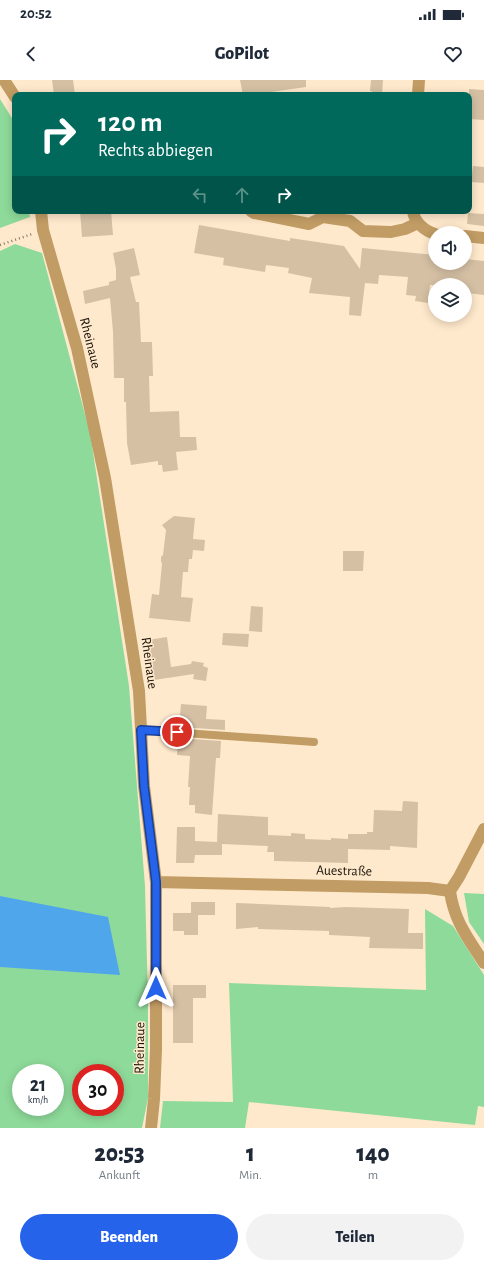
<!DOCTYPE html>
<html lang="de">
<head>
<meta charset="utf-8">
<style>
  body { margin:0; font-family:"Alegreya Sans",sans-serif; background:#f2f2f3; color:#1f2937; height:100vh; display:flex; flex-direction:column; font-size:15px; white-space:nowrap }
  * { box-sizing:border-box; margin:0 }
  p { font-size:13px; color:#747a83 }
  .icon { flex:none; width:22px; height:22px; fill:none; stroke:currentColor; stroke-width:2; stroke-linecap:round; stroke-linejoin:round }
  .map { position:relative; height:1048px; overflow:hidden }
  .panel { display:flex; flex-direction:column; background:#fff; flex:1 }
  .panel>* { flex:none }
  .hud { position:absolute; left:12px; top:12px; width:460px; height:122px; border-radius:8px; box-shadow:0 2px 10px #0003; background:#00695c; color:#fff; overflow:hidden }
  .fabs { position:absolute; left:428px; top:146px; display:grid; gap:8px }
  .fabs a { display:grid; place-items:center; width:44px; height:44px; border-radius:50%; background:#fff; box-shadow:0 2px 10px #0003; font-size:20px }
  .speed { position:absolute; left:12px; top:984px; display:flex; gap:8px; font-size:20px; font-weight:700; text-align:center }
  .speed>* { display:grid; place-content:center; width:52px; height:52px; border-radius:50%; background:#fff; box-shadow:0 2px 10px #0003; line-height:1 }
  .speed small { font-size:10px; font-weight:400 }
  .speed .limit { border:6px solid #d22; background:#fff; color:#111 }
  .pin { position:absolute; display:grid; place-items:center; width:34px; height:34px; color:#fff; margin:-17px; border:2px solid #fff; border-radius:50%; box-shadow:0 1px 4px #0007 }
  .me { position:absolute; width:44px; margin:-22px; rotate:0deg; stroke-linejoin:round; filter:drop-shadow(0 0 3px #0008) }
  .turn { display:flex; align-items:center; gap:14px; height:84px; padding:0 20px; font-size:18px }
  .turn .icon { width:52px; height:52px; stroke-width:2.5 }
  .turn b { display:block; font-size:28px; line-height:34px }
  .lanes { display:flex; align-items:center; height:38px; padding:0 20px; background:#0003; justify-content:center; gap:20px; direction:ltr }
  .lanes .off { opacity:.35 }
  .eta { display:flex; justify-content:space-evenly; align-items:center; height:68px; text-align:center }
  .eta b { font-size:24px; font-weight:800; line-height:28px }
  .cta { display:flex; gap:8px; margin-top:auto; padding:8px 20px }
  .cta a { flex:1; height:46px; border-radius:24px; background:#2563eb; color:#fff; font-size:16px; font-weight:800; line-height:46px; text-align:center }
  .cta a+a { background:#f2f2f3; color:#1f2937 }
  .status { display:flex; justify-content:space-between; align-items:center; height:28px; padding:0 20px; background:#fff; direction:ltr }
  .status svg { height:11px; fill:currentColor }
  header { display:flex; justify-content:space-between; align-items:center; height:52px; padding:0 20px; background:#fff; font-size:18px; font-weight:800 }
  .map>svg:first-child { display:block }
  .green { fill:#8eda9a; fill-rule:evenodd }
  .water { fill:#50a6ea }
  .building { fill:#d5c0a4 }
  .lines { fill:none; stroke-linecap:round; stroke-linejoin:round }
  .path { stroke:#877966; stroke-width:2.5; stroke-dasharray:1 3; stroke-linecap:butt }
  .service { stroke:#c19c64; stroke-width:8 }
  .minor { stroke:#c19c64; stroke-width:12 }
  .route-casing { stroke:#184099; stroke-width:10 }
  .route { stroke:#2563eb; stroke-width:7 }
  .labels { text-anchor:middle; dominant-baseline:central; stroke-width:3; stroke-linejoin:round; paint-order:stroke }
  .street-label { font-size:14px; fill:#191208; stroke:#ffe9cc }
</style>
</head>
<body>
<div class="status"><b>20:52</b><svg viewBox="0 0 49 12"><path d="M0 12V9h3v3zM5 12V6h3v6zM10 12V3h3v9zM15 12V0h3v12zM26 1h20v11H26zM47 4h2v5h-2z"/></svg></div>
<header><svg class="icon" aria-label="back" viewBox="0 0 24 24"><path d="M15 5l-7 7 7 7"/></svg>GoPilot<svg class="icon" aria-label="heart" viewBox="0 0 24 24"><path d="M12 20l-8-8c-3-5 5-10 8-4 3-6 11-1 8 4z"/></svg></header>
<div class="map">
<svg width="484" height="1048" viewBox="0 0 484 1048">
  <rect width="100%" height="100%" fill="#ffe9cc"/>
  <path class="green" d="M 0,19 L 15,43 L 15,131 L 29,131 L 30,137 L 0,148 Z
    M 15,164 L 42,173 L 90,353 L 129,606 L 145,806 L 148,921 L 148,1018 L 142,1048 L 0,1048 L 0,171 ZM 21,993 L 55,993 L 55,1027 L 21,1027 ZM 81,993 L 115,993 L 115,1027 L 81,1027 Z
    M 464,813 L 484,814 L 484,864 L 469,842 Z
    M 425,829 L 453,846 L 484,895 L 484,1027 L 478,1026 L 475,1045 L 249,1022 L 245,1048 L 160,1048 L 163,1021 L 233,1022 L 229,903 L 426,910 Z"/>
  <path class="water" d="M 0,816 L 108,837 L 120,895 L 0,887 Z"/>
  <path class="building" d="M 52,0 L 73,0 L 75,15 L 54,15 Z
    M 240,0 L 306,0 L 306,7 L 251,15 L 243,15 Z
    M 371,0 L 383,0 L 382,15 L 371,15 L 372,11 L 370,11 Z
    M 469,9 L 484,10 L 484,40 L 469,39 Z
    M 473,86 L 484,87 L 484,103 L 471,102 Z
    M 80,131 L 111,131 L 113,155 L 82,157 Z
    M 468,133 L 484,134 L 484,146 L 467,144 Z
    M 199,145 L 290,161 L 290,158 L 344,166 L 360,189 L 362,168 L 435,175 L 435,183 L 465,183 L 465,179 L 484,181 L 484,215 L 467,213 L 467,206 L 443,204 L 443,205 L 430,205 L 428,223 L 415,221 L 416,216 L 406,215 L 408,197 L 379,195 L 378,204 L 365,203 L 361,236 L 349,235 L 350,217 L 309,213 L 312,198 L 288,193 L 289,188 L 266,185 L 265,192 L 223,185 L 224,178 L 194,173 Z
    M 134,168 L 140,195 L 130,197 L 136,222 L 139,222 L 141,262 L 152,262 L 153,296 L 149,296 L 150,332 L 179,331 L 180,357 L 196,357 L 197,370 L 176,372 L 178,390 L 163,392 L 162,385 L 158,385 L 158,381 L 131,385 L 127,363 L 126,322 L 124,322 L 124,298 L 114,298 L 113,252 L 110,218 L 85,224 L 83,211 L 109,205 L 109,202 L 116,200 L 116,189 L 113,173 Z
    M 174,436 L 195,438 L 193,459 L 205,460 L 204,471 L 193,470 L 192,479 L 189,479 L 188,492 L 183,492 L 181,517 L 193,518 L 190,542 L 149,538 L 152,514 L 159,515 L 162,484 L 161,481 L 161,477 L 163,475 L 166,450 L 162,445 Z
    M 343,471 L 364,471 L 363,491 L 343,491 Z
    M 251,526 L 263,527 L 262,552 L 249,551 Z
    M 223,553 L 249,554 L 248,567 L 222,565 Z
    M 167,557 L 171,587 L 191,584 L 192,581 L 204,583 L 203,586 L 208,588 L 206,601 L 193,599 L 194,594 L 154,600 L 148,560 Z
    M 181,624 L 207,626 L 206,639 L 225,640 L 225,650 L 179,647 Z
    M 178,658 L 221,661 L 220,678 L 216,678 L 212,735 L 195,733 L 195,725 L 189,725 L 190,707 L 188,707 L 190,676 L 177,675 Z
    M 403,721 L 418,722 L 417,768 L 390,766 L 390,770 L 348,769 L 348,783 L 274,781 L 274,772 L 267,772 L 268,766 L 222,764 L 222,775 L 195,775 L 194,783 L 176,783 L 177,747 L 195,747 L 195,761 L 217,762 L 218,734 L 268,737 L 268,755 L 291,756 L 291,753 L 305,754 L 305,759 L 331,760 L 331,758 L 348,759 L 348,754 L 367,754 L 367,752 L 373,752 L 374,730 L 402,731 Z
    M 191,822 L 215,822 L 215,835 L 198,835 L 198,855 L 184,855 L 184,851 L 173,851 L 173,833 L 191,833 Z
    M 236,823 L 330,827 L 330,828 L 346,827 L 409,829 L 408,853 L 423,853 L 423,869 L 369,868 L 370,857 L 329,855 L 329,851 L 258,849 L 258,847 L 236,849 Z
    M 173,905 L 206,905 L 206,918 L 193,918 L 193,963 L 173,963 Z"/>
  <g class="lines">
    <path class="path" d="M 0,165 L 32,154"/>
    <path class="service" d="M 141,650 L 314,662"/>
    <path class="minor" d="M 4,0 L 15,17
      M 418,15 L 419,0
      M 41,131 L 43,150 L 77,268 L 105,398 L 139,611 L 144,706 L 156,802 L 156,969 L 154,1019 L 151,1048
      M 251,131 L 254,133 L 309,144 L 323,137 L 350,141 L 363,151 L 391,152 L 405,149 L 418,143
      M 413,131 C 414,142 425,151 435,154
      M 465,156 L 484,158
      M 156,802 L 428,808 L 450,811
      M 450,811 C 454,841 468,858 484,883
      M 450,811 L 459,797 L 484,749"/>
  </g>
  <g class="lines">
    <g class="route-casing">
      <path id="route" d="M 156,908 L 156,802 L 144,706 L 141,650 L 177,652"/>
    </g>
    <use href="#route" class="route"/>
  </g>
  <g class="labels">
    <g class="street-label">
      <text transform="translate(90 263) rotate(76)">Rheinaue</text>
      <text transform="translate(149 583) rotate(82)">Rheinaue</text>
      <text transform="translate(344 791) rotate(1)">Auestraße</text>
      <text transform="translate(140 968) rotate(-89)">Rheinaue</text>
    </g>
  </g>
</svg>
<div class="fabs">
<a><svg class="icon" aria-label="sound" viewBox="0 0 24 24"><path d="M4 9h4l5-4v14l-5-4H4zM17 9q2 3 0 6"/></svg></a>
<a><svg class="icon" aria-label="layers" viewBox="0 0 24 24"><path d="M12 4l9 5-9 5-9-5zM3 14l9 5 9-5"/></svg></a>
</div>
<div class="speed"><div>21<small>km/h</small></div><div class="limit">30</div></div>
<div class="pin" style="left:177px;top:652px;background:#d93025"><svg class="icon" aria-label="arrive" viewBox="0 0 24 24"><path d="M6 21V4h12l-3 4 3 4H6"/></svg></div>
<svg class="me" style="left:156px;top:908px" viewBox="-20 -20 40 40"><path d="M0-17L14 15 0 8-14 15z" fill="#2563eb" stroke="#fff" stroke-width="4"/></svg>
<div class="hud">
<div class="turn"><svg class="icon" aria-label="right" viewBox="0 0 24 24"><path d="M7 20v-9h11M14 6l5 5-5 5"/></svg><div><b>120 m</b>Rechts abbiegen</div></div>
<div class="lanes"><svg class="icon off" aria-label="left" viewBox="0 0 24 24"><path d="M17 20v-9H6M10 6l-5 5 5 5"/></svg><svg class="icon off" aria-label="ahead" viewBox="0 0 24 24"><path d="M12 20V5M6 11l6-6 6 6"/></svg><svg class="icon" aria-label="right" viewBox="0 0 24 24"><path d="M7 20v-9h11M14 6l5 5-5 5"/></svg></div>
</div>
</div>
<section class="panel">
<div class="eta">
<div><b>20:53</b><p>Ankunft</p></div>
<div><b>1</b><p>Min.</p></div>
<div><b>140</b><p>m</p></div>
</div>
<div class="cta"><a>Beenden</a><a>Teilen</a></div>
</section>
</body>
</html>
